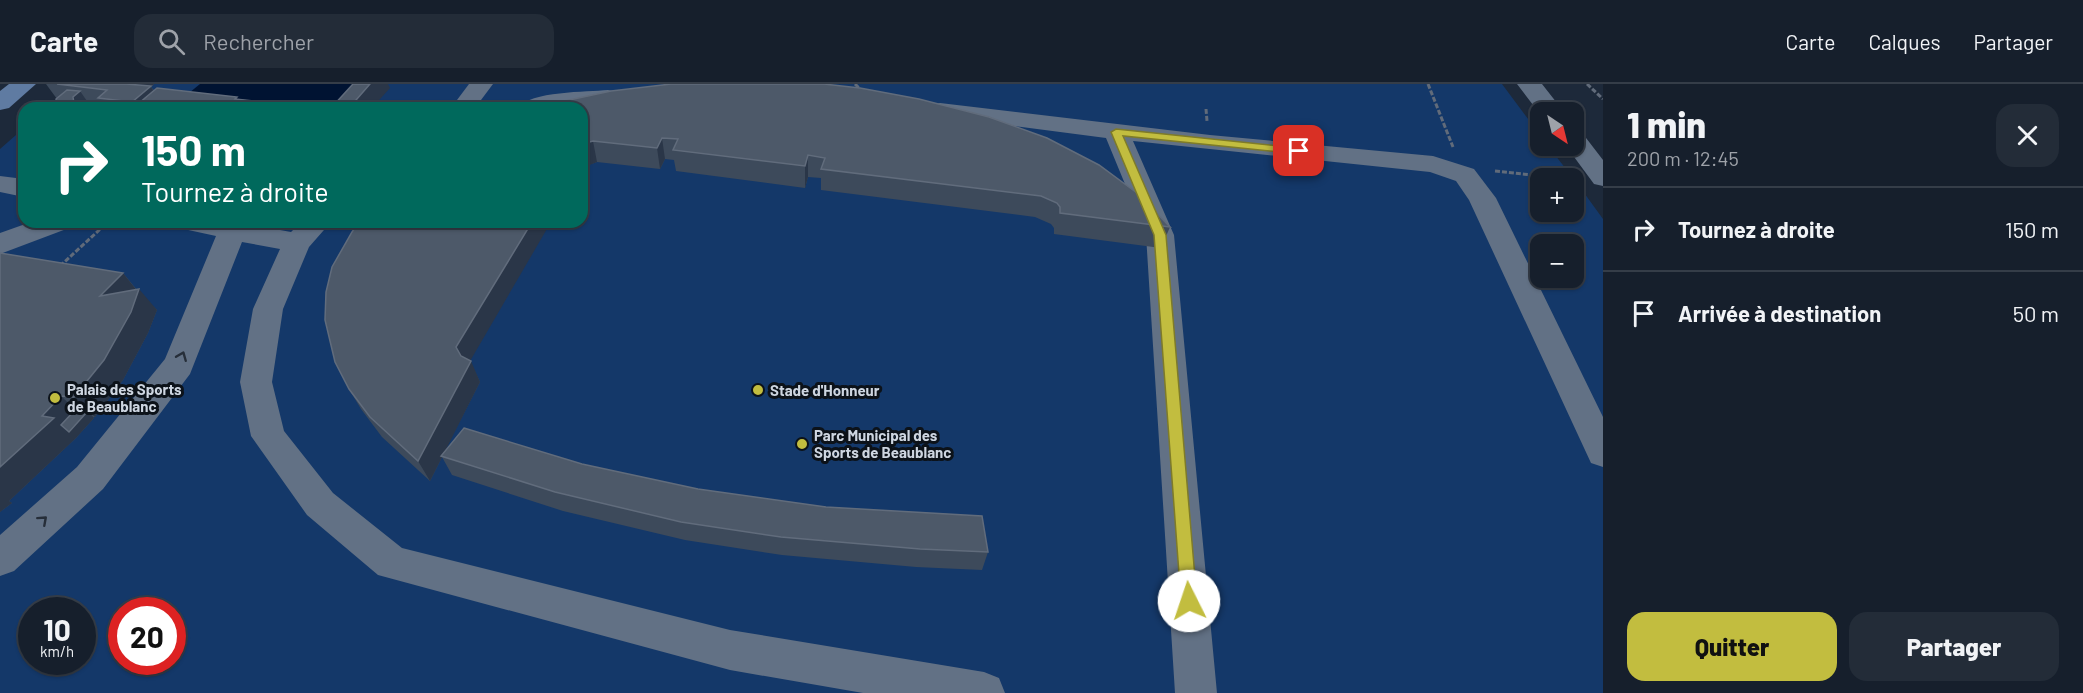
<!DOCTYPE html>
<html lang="fr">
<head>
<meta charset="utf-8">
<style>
  body { margin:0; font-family:Barlow,sans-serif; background:#232c38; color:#f1f3f6; height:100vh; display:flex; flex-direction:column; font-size:22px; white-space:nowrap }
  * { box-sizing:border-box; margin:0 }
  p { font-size:20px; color:#9ea2a9 }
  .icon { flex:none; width:33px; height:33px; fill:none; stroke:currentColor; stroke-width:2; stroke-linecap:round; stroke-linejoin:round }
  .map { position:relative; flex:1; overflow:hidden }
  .sheet { display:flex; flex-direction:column; background:#161f2c; width:480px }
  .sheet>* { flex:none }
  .guide { position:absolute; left:18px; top:18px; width:570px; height:126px; border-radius:18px; box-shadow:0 2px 4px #0004,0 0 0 2px #353d48; background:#00695c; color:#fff; overflow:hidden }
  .needle { width:39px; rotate:145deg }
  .buttons { position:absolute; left:1530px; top:18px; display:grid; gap:12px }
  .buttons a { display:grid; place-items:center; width:54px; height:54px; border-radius:12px; background:#161f2c; box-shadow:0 2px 4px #0004,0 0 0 2px #353d48; font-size:30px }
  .speed { position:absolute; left:18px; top:513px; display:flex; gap:12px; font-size:30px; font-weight:700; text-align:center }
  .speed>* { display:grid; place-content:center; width:78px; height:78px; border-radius:50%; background:#161f2c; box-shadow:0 2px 4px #0004,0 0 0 2px #353d48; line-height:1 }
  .speed small { font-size:15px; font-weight:400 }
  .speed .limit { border:9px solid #d22; background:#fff; color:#111 }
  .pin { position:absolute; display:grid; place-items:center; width:51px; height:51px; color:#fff; margin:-26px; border-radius:12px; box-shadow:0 3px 9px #0006 }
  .me { position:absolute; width:66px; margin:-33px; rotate:356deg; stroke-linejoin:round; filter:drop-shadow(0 0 4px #0008) }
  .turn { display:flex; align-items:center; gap:21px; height:126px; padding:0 24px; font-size:27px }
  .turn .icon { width:78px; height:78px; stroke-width:2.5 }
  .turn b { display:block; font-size:42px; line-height:51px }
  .round { display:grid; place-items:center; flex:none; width:63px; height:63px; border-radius:18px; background:#232c38 }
  .headline { display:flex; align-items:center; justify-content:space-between; height:102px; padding:0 24px }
  h1 { font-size:36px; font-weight:800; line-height:45px }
  .action { display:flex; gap:12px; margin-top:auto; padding:12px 24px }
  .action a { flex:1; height:69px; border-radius:18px; background:#c2bd3f; color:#111; font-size:24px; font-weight:800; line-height:69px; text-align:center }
  .action a+a { background:#232c38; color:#f1f3f6 }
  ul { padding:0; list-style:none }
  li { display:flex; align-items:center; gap:18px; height:84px; padding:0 24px; border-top:2px solid #353d48 }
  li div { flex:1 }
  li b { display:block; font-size:22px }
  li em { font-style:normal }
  header { display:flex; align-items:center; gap:36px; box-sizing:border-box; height:84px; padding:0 30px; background:#161f2c; border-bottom:2px solid #353d48 }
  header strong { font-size:28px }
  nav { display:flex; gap:33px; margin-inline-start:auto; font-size:21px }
  .search { width:420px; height:54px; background:#232c38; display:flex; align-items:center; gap:15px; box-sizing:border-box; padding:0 21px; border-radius:18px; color:#9ea2a9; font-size:22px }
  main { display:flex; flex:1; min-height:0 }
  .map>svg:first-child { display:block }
  .green { fill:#143869; fill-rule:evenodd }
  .water { fill:#001332 }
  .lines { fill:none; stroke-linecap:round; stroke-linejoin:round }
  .path { stroke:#616b7a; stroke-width:3; stroke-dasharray:5 2; stroke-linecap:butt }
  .minor { fill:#627185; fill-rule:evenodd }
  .major { fill:#5f7ba2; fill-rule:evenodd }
  .wall { fill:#3d4a5b }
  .shaded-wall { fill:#2a3648 }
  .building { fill:#4d5969; stroke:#616c7c; stroke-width:1.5 }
  .oneway { stroke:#262e39 }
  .route { fill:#c2bd3f; stroke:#7e7b29; stroke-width:1.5 }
  .poi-dot { fill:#c2bd3f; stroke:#0c1219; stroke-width:2 }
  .labels { text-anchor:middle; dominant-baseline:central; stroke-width:6; stroke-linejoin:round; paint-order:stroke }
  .poi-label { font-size:15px; font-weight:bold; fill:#ced6e1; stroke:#0c1219; text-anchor:start }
</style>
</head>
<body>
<header>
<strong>Carte</strong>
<div class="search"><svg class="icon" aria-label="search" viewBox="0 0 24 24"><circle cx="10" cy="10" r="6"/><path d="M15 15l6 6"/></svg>Rechercher</div>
<nav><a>Carte</a><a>Calques</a><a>Partager</a></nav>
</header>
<main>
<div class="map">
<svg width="1603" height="609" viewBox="0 0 1603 609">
  <rect width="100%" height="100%" fill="#1d293a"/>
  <path class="green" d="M 74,0 L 1502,0 L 1540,51 L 1540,62 L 1548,62 L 1573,94 L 1540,94 L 1540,128 L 1574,128 L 1574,95 L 1603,135 L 1603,609 L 0,609 L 0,65 L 24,44 L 24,138 L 582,138 L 582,24 L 46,24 ZM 1540,160 L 1574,160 L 1574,194 L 1540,194 ZM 32,526 L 82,526 L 82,578 L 32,578 ZM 122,526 L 172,526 L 172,578 L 122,578 Z"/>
  <path class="water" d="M 200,0 L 366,0 L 344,24 L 308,24 L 189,9 Z"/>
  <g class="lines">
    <path class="path" d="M 855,0 L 859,4 L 858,7
      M 1428,0 L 1453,63
      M 1587,0 L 1603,15
      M 1206,25 L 1207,37
      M 1495,87 L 1559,94
      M 60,182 L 108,138"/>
    <path class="minor" d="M 469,0 L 493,0 L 475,24 L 451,24 Z
      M 1517,0 L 1542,0 L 1564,28 L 1540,30 Z
      M 608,6 L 617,8 L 620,13 L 617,18 L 568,24 L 518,24 C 530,7 587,8 608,6 Z
      M 940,19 L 1210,51 L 1433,72 L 1474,85 L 1496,114 L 1603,333 L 1603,383 L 1591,379 L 1469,116 L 1456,97 L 1430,88 L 1133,57 L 1174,151 L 1217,609 L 1175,609 L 1146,151 L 1106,54 L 931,31 L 928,26 L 931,21 Z
      M 1574,47 L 1583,50 L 1603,76 L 1603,102 L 1594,100 L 1566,62 L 1574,62 Z
      M 0,92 L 24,95 L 24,113 L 0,108 Z
      M 31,138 L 73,138 L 69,144 L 0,170 L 0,149 Z
      M 175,138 L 237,138 L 291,148 L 301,138 L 331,138 L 309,163 L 283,225 L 272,298 L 284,347 L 333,409 L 402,464 L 730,546 L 984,588 L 999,594 L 1005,609 L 863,609 L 730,586 L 378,491 L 307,431 L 251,352 L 240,298 L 253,225 L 280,165 L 242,158 L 190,290 L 103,405 L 14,487 L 0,492 L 0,451 L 77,383 L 165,275 L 216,152 L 179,144 Z"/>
    <path class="major" d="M 9,0 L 36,0 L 9,24 L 0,26 L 0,7 Z"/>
  </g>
  <path class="wall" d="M 46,0 L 154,0 L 151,3 L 154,6 L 321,24 L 105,24 L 103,22 L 89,20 L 83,24 L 57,24 L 57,15 Z
    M 611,7 L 1170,143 L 1161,164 L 1054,150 L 1054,144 L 1051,140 L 1035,133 L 821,106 L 821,94 L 808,93 L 805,104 L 676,87 L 674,76 L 665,75 L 660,85 L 597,78 L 583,83 Z
    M 0,169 L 123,189 L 137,206 L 157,226 L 148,249 L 123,296 L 95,333 L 93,333 L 94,334 L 76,354 L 9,417 L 12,419 L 0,428 Z
    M 470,277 L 480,298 L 444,368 L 582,380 L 988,468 L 982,486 L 916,483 L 782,471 L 685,456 L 563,427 L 452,391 L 442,373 L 430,397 L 382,353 L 361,325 L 349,305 Z"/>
  <path class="shaded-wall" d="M 123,0 L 154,0 L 151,3 L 162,20 L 138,20 L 140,24 L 136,24 Z
    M 370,0 L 388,0 L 390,4 L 372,24 L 350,24 L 350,23 Z
    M 80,7 L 89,20 L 83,24 L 68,24 L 67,21 L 73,13 Z
    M 662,54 L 665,75 L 660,85 L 657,64 Z
    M 593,57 L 597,78 L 582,84 L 582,60 Z
    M 808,71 L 808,93 L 805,104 L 805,82 Z
    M 532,138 L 551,138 L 466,284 L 456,263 Z
    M 123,189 L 138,208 L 139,205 L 157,226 L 148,249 L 123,296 L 95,333 L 74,313 L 100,212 Z
    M 471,277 L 480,298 L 430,397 L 418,377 Z
    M 61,312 L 82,332 L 88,327 L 94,334 L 76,354 L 9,417 L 12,419 L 0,428 L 0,383 L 42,332 Z"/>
  <path class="building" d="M 57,0 L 126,0 L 151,2 L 132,18 L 98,14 L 107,6 Z
    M 353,0 L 370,0 L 350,23 L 344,22 L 342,24 L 327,24 L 332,23 Z
    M 671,0 L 824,0 L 860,4 L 919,15 L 989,33 L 1047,54 L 1099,81 L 1137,109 L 1170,143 L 1060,129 L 1060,123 L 1057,119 L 1041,112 L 821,85 L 825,74 L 808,71 L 805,82 L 673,66 L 678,55 L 662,54 L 657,64 L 593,57 L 582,60 L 582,24 L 537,24 L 546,21 L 611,7 Z
    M 157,4 L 237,13 L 235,15 L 321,24 L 152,24 L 138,20 Z
    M 67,6 L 80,7 L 73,13 L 74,19 L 67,21 L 68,24 L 57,24 L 56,15 Z
    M 359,138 L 532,138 L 456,263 L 461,272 L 471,277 L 418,377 L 370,333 L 349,305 L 335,278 L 325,236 L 326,208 L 332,183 L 352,148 Z
    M 0,169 L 123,189 L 100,212 L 139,205 L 131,228 L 104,276 L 74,313 L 61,312 L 42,332 L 54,334 L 0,383 Z
    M 75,326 L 88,327 L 69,348 L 61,341 Z
    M 464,344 L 582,380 L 698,405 L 826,423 L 982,432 L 988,468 L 920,465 L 781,453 L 681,438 L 555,408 L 441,372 Z"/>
  <defs><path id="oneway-chevron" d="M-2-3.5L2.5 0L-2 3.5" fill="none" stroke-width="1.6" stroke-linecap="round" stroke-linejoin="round" transform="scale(1.5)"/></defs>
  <g class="oneway">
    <use href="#oneway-chevron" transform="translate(182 272) rotate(-68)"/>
    <use href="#oneway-chevron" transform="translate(43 436) rotate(-42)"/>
  </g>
  <path class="route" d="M 1116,45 L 1299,64 L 1304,67 L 1299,70 L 1123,52 L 1166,151 L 1197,517 L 1195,523 L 1189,525 L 1183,523 L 1181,517 L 1154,151 L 1111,48 Z"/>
  <g class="poi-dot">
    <circle cx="758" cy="306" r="6"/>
    <circle cx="55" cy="314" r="6"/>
    <circle cx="802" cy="360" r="6"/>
  </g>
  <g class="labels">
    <g class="poi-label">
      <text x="67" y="305">Palais des Sports<tspan x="67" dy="17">de Beaublanc</tspan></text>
      <text x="770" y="306">Stade d'Honneur</text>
      <text x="814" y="351">Parc Municipal des<tspan x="814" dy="17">Sports de Beaublanc</tspan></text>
    </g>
  </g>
</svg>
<div class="buttons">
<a><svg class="needle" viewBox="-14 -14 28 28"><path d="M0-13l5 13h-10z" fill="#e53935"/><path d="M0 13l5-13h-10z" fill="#9ea2a9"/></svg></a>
<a>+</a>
<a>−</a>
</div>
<div class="speed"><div>10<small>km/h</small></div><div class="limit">20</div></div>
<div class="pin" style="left:1299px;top:67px;background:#d93025"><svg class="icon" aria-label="arrive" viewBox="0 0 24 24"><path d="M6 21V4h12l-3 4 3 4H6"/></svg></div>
<svg class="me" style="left:1189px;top:517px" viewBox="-20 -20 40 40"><circle r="19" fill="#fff"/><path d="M0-13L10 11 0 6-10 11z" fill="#c2bd3f"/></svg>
<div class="guide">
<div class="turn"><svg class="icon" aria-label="right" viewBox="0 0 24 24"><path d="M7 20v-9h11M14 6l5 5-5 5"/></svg><div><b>150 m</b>Tournez à droite</div></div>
</div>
</div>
<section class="sheet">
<div class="headline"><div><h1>1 min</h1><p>200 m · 12:45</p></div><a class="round"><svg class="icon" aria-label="close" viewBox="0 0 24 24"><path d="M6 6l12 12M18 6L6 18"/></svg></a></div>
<ul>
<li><svg class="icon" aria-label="right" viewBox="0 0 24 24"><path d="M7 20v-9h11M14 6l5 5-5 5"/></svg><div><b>Tournez à droite</b></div><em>150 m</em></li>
<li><svg class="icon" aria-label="arrive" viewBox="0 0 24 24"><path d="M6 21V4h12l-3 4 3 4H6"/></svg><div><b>Arrivée à destination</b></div><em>50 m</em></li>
</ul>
<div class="action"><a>Quitter</a><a>Partager</a></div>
</section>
</main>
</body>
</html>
